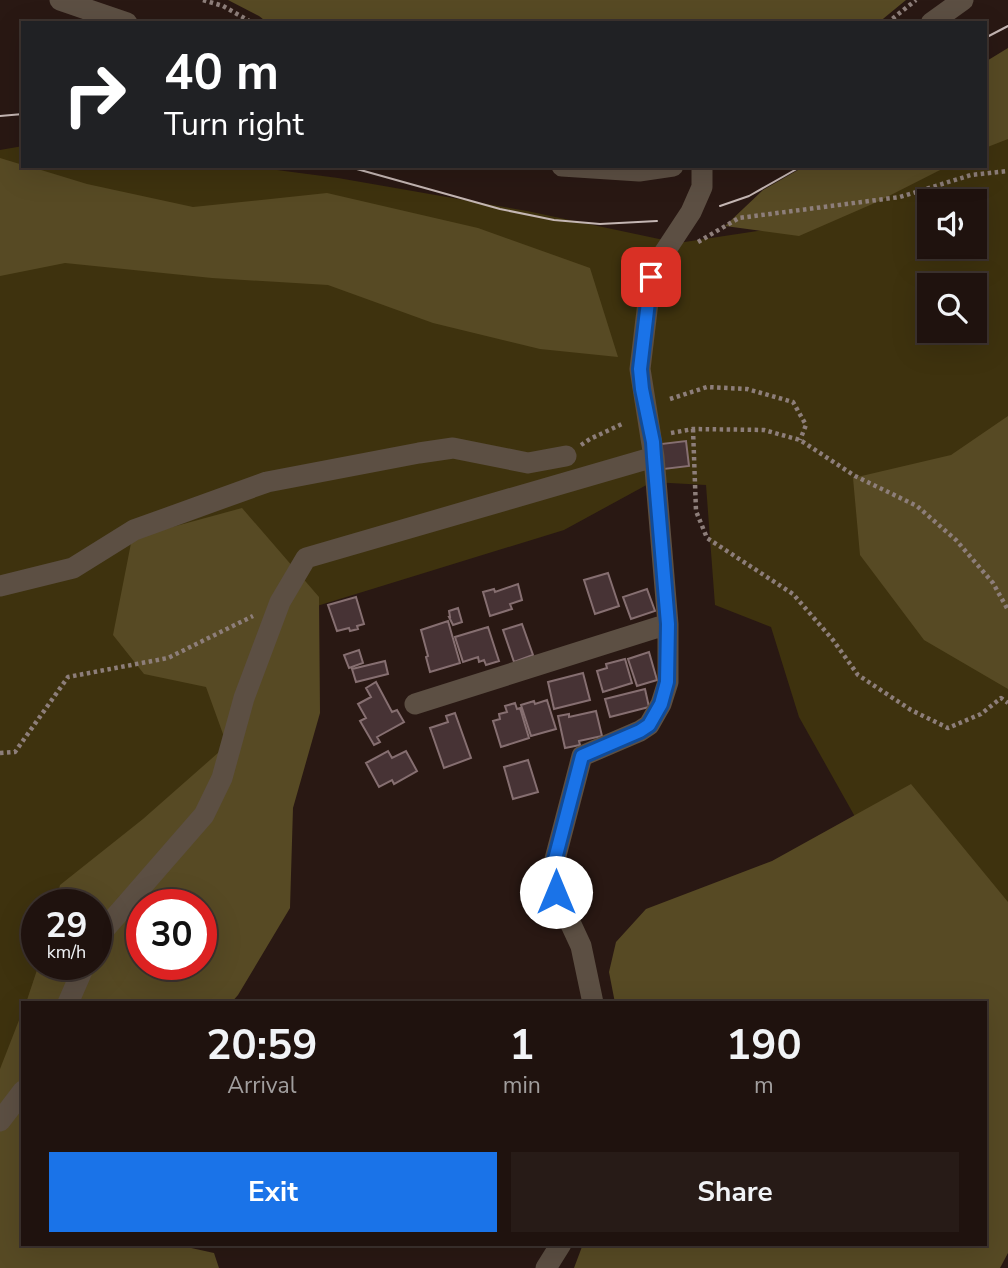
<!DOCTYPE html>
<html lang="en">
<head>
<meta charset="utf-8">
<style>
  body { margin:0; font-family:"Nunito Sans",sans-serif; background:#271b17; color:#f1f3f6; height:100vh; display:flex; flex-direction:column; font-size:26px; white-space:nowrap }
  * { box-sizing:border-box; margin:0 }
  p { font-size:23px; color:#a19e9e }
  .icon { flex:none; width:38px; height:38px; fill:none; stroke:currentColor; stroke-width:2; stroke-linecap:round; stroke-linejoin:round }
  .map { position:relative; flex:1; overflow:hidden }
  .sheet { position:absolute; left:21px; top:1001px; width:966px; height:245px; display:flex; flex-direction:column; background:#1f120e; border-radius:0px; box-shadow:0 7px 28px #0002,0 0 0 2px #3c322e }
  .sheet>* { flex:none }
  .top-card { position:absolute; left:21px; top:21px; width:966px; height:147px; border-radius:0px; box-shadow:0 7px 28px #0002,0 0 0 2px #3c322e; background:#202124; color:#fff; overflow:hidden }
  .fabs { position:absolute; left:917px; top:189px; display:grid; gap:14px }
  .fabs a { display:grid; place-items:center; width:70px; height:70px; border-radius:0px; background:#1f120e; box-shadow:0 7px 28px #0002,0 0 0 2px #3c322e; font-size:35px }
  .speed { position:absolute; left:21px; top:889px; display:flex; gap:14px; font-size:35px; font-weight:700; text-align:center }
  .speed>* { display:grid; place-content:center; width:91px; height:91px; border-radius:50%; background:#1f120e; box-shadow:0 7px 28px #0002,0 0 0 2px #3c322e; line-height:1 }
  .speed small { font-size:18px; font-weight:400 }
  .speed .limit { border:10px solid #d22; background:#fff; color:#111 }
  .pin { position:absolute; display:grid; place-items:center; width:60px; height:60px; color:#fff; margin:-30px; border-radius:14px; box-shadow:0 4px 10px #0006 }
  .me { position:absolute; width:77px; margin:-38px; rotate:0deg; stroke-linejoin:round; filter:drop-shadow(0 0 5px #0008) }
  .turn { display:flex; align-items:center; gap:24px; height:147px; padding:0 28px; font-size:32px }
  .turn .icon { width:91px; height:91px; stroke-width:2.5 }
  .turn b { display:block; font-size:49px; line-height:60px }
  .eta { display:flex; justify-content:space-evenly; align-items:center; height:119px; text-align:center }
  .eta b { font-size:42px; font-weight:700; line-height:49px }
  .action { display:flex; gap:14px; margin-top:auto; padding:14px 28px }
  .action a { flex:1; height:80px; border-radius:0px; background:#1a73e8; color:#fff; font-size:28px; font-weight:700; line-height:80px; text-align:center }
  .action a+a { background:#271b17; color:#f1f3f6 }
  .map>svg:first-child { display:block }
  .green { fill:#3e320e; fill-rule:evenodd }
  .forest { fill:#574a24; fill-rule:evenodd }
  .building { fill:#473335; stroke:#866f71; stroke-width:2 }
  .lines { fill:none; stroke-linecap:round; stroke-linejoin:round }
  .path { stroke:#8d7e7a; stroke-width:4.5; stroke-dasharray:3.5 3.5; stroke-linecap:butt }
  .minor { stroke:#5c4f43; stroke-width:21 }
  .tram { stroke:#c4b6b3; stroke-width:2 }
  .route-casing { stroke:#114b97; stroke-width:18 }
  .route { stroke:#1a73e8; stroke-width:12 }
</style>
</head>
<body>
<div class="map">
<svg width="1008" height="1268" viewBox="0 0 1008 1268">
  <rect width="100%" height="100%" fill="#291813"/>
  <path class="green" d="M 1008,91 L 1008,979 L 858,822 L 799,717 L 771,627 L 715,605 L 706,485 L 652,482 L 564,530 L 317,606 L 275,706 L 85,905 L 37,905 L 37,964 L 56,964 L 40,1003 L 23,1003 L 23,1045 L 0,1109 L 0,150 L 23,146 L 23,166 L 246,166 L 338,178 L 527,211 L 678,243 L 777,228 L 907,166 L 985,166 L 985,106 ZM 929,201 L 975,201 L 975,247 L 929,247 ZM 929,285 L 975,285 L 975,331 L 929,331 Z"/>
  <path class="forest" d="M 228,0 L 906,0 L 878,23 L 268,23 L 259,16 Z
    M 1008,48 L 1008,139 L 985,148 L 985,62 Z
    M 0,158 L 23,165 L 23,166 L 28,166 L 87,184 L 193,207 L 327,193 L 478,228 L 590,268 L 618,357 L 540,349 L 433,323 L 328,285 L 212,278 L 65,263 L 0,276 Z
    M 805,166 L 948,166 L 877,202 L 799,236 L 725,226 L 763,190 Z
    M 1008,416 L 1008,689 L 924,640 L 860,555 L 853,478 L 951,455 Z
    M 242,508 L 319,597 L 320,713 L 293,808 L 290,908 L 238,995 L 231,1003 L 26,1003 L 39,964 L 96,964 L 96,905 L 55,905 L 60,885 L 143,819 L 227,745 L 206,687 L 144,674 L 113,635 L 132,538 ZM 142,905 L 201,905 L 201,964 L 142,964 Z
    M 911,784 L 1008,902 L 1008,1253 L 1000,1268 L 574,1268 L 583,1244 L 985,1244 L 985,1003 L 615,1003 L 609,972 L 616,942 L 646,909 L 772,861 Z
    M 23,1010 L 23,1244 L 173,1244 L 214,1253 L 219,1268 L 0,1268 L 0,1069 Z"/>
  <path class="building" d="M 686,441 L 689,466 L 664,469 L 661,444 Z
    M 608,573 L 619,606 L 595,614 L 584,580 Z
    M 518,584 L 522,600 L 510,604 L 512,609 L 490,616 L 483,592 L 494,589 L 495,592 Z
    M 647,589 L 655,611 L 631,619 L 623,597 Z
    M 356,597 L 364,624 L 357,626 L 358,629 L 350,631 L 349,628 L 337,631 L 328,605 Z
    M 458,608 L 462,622 L 453,625 L 449,617 L 450,617 L 449,611 Z
    M 448,621 L 460,663 L 430,672 L 426,657 L 428,656 L 421,630 Z
    M 522,624 L 533,655 L 514,662 L 503,630 Z
    M 488,627 L 499,661 L 486,665 L 484,660 L 479,662 L 478,657 L 463,662 L 455,637 Z
    M 359,650 L 363,663 L 349,668 L 344,655 Z
    M 649,652 L 657,680 L 637,686 L 628,659 Z
    M 625,659 L 632,683 L 603,692 L 597,671 L 607,668 L 606,664 Z
    M 385,661 L 388,674 L 356,682 L 352,669 Z
    M 583,673 L 590,700 L 554,709 L 548,682 Z
    M 376,682 L 392,712 L 397,710 L 404,722 L 377,737 L 380,742 L 374,745 L 360,721 L 366,718 L 358,704 L 371,697 L 366,688 Z
    M 645,689 L 649,707 L 610,717 L 605,699 Z
    M 547,700 L 556,729 L 531,736 L 521,705 L 534,701 L 535,704 Z
    M 515,703 L 517,709 L 520,708 L 529,738 L 501,747 L 493,721 L 500,719 L 499,714 L 507,712 L 505,706 Z
    M 596,711 L 602,736 L 579,741 L 580,745 L 565,748 L 558,716 L 569,714 L 569,717 Z
    M 455,713 L 471,758 L 444,768 L 430,728 L 448,722 L 446,716 Z
    M 388,751 L 392,758 L 406,751 L 417,771 L 394,784 L 392,780 L 379,787 L 366,763 Z
    M 528,760 L 538,792 L 513,799 L 504,767 Z"/>
  <g class="lines">
    <path class="path" d="M 203,0 L 223,6 L 253,23
      M 887,23 L 916,0
      M 698,242 L 739,218 L 900,197 L 971,175 L 1008,171
      M 670,399 L 707,387 L 747,389 L 793,402 L 806,425 L 800,440
      M 693,429 L 696,511 L 707,538 L 793,594 L 833,640 L 858,675 L 911,710 L 948,728 L 981,714 L 1001,698 L 1008,703
      M 671,433 L 693,429 L 764,430 L 800,440 L 855,476 L 917,506 L 956,540 L 993,583 L 1008,610
      M 581,445 L 590,439 L 624,423
      M 0,753 L 15,752 L 68,677 L 168,658 L 253,616"/>
    <path class="minor" d="M 60,0 L 127,23
      M 931,23 L 963,0
      M 562,166 L 639,171 L 673,166
      M 0,586 L 73,568 L 134,530 L 267,482 L 419,453 L 453,448 L 528,463 L 566,456
      M 415,704 L 668,624
      M 96,939 L 204,815 L 222,778 L 244,698 L 280,602 L 306,558 L 654,457
      M 68,1003 L 85,964
      M 593,1003 L 581,946 L 556,892 L 554,877 L 554,863 L 582,756 L 640,731 L 649,725 L 661,704 L 668,682 L 668,624 L 654,457 L 640,369 L 651,277 L 662,256 L 691,212 L 702,187 L 702,166
      M 0,1121 L 23,1091
      M 546,1268 L 561,1244"/>
    <path class="tram" d="M 985,38 L 1008,26
      M 0,116 L 23,114
      M 346,166 L 500,209 L 554,220 L 600,224 L 657,221
      M 720,206 L 749,196 L 802,166"/>
  </g>
  <g class="lines">
    <g class="route-casing">
      <path id="route" d="M 556,892 L 554,863 L 582,756 L 640,731 L 649,725 L 661,704 L 667,682 L 668,624 L 654,457 L 653,442 L 642,389 L 640,369 L 651,277"/>
    </g>
    <use href="#route" class="route"/>
  </g>
</svg>
<div class="fabs">
<a><svg class="icon" aria-label="sound" viewBox="0 0 24 24"><path d="M4 9h4l5-4v14l-5-4H4zM17 9q2 3 0 6"/></svg></a>
<a><svg class="icon" aria-label="search" viewBox="0 0 24 24"><circle cx="10" cy="10" r="6"/><path d="M15 15l6 6"/></svg></a>
</div>
<div class="speed"><div>29<small>km/h</small></div><div class="limit">30</div></div>
<div class="pin" style="left:651px;top:277px;background:#d93025"><svg class="icon" aria-label="arrive" viewBox="0 0 24 24"><path d="M6 21V4h12l-3 4 3 4H6"/></svg></div>
<svg class="me" style="left:556px;top:892px" viewBox="-20 -20 40 40"><circle r="19" fill="#fff"/><path d="M0-13L10 11 0 6-10 11z" fill="#1a73e8"/></svg>
<div class="top-card">
<div class="turn"><svg class="icon" aria-label="right" viewBox="0 0 24 24"><path d="M7 20v-9h11M14 6l5 5-5 5"/></svg><div><b>40 m</b>Turn right</div></div>
</div>
<section class="sheet">
<div class="eta">
<div><b>20:59</b><p>Arrival</p></div>
<div><b>1</b><p>min</p></div>
<div><b>190</b><p>m</p></div>
</div>
<div class="action"><a>Exit</a><a>Share</a></div>
</section>
</div>
</body>
</html>
